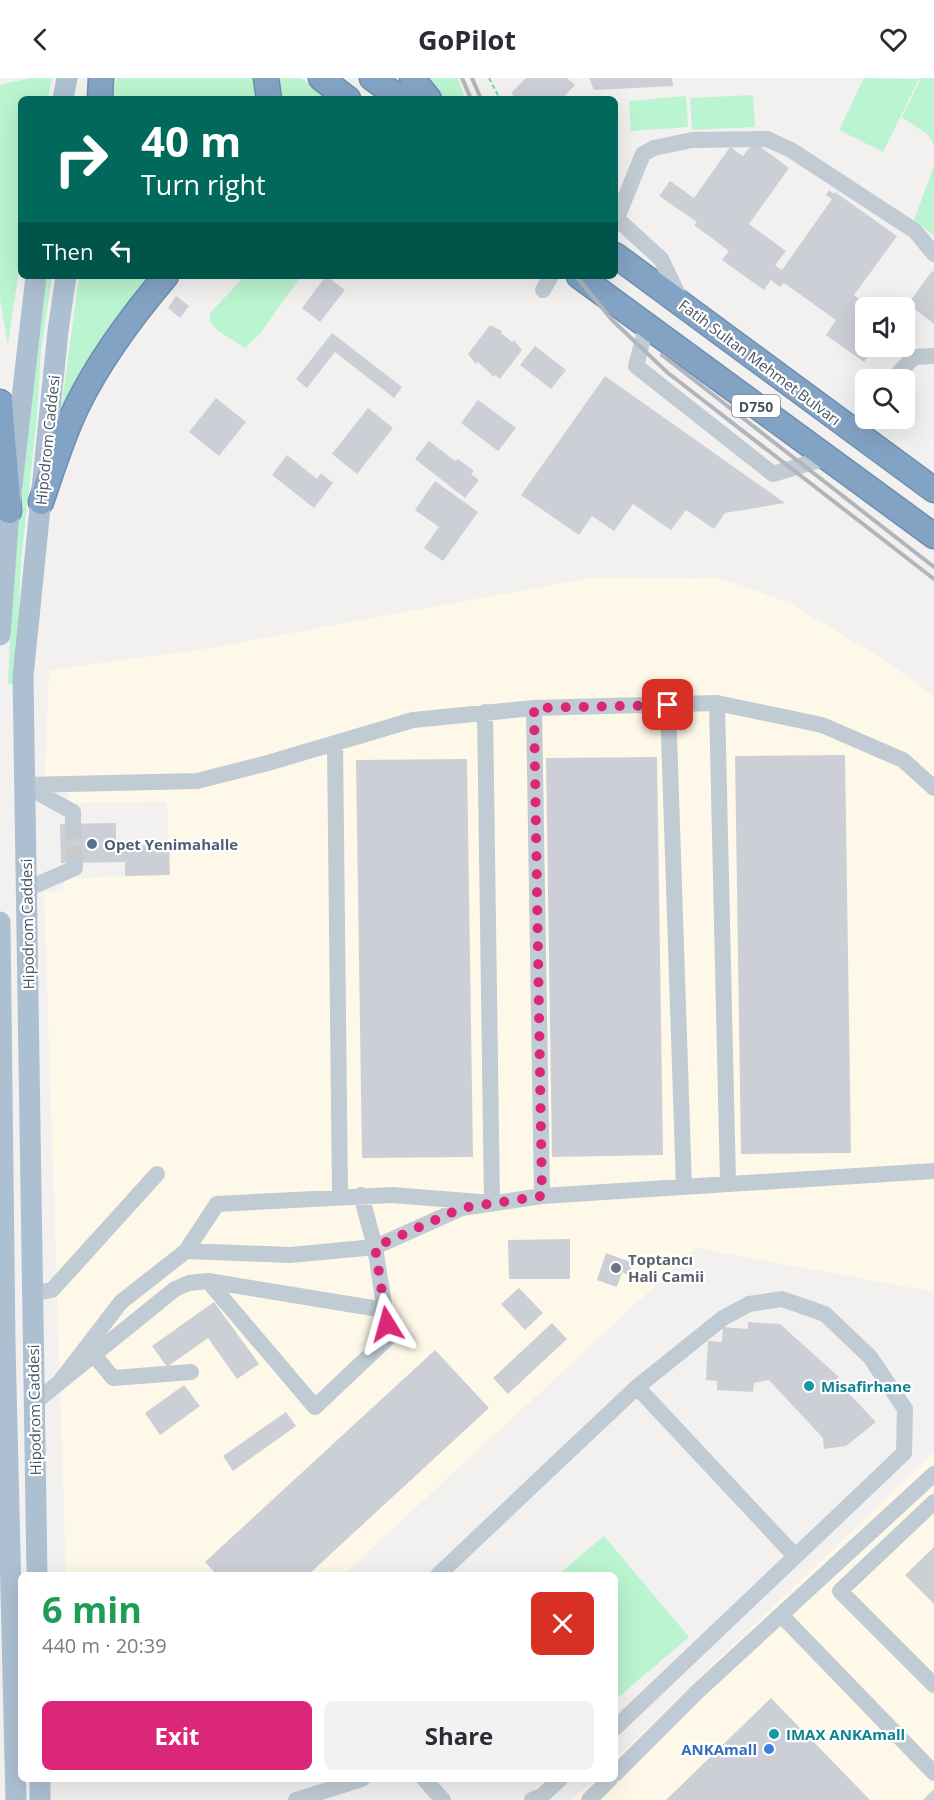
<!DOCTYPE html>
<html lang="en">
<head>
<meta charset="utf-8">
<style>
  body { margin:0; font-family:"Open Sans",sans-serif; background:#f2f2f3; color:#2b2b33; height:100vh; display:flex; flex-direction:column; font-size:22px; white-space:nowrap }
  * { box-sizing:border-box; margin:0 }
  p { font-size:20px; color:#7c7c81 }
  .icon { flex:none; width:33px; height:33px; fill:none; stroke:currentColor; stroke-width:2; stroke-linecap:round; stroke-linejoin:round }
  .map { position:relative; flex:1; overflow:hidden }
  .sheet { position:absolute; left:18px; top:1494px; width:600px; height:210px; display:flex; flex-direction:column; background:#fff; border-radius:9px; box-shadow:0 6px 24px #0002 }
  .sheet>* { flex:none }
  .banner { position:absolute; left:18px; top:18px; width:600px; height:183px; border-radius:9px; box-shadow:0 6px 24px #0002; background:#00695c; color:#fff; overflow:hidden }
  .buttons { position:absolute; left:855px; top:219px; display:grid; gap:12px }
  .buttons a { display:grid; place-items:center; width:60px; height:60px; border-radius:9px; background:#fff; box-shadow:0 6px 24px #0002; font-size:30px }
  .pin { position:absolute; display:grid; place-items:center; width:51px; height:51px; color:#fff; margin:-26px; border-radius:12px; box-shadow:0 3px 9px #0006 }
  .me { position:absolute; width:66px; margin:-33px; rotate:352deg; stroke-linejoin:round; filter:drop-shadow(0 0 4px #0008) }
  .turn { display:flex; align-items:center; gap:21px; height:126px; padding:0 24px; font-size:27px }
  .turn .icon { width:78px; height:78px; stroke-width:2.5 }
  .turn b { display:block; font-size:42px; line-height:51px }
  .then { display:flex; align-items:center; height:57px; padding:0 24px; background:#0003; gap:12px; font-size:22px }
  .round { display:grid; place-items:center; flex:none; width:63px; height:63px; border-radius:9px; background:#f2f2f3 }
  .headline { display:flex; align-items:center; justify-content:space-between; height:102px; padding:0 24px }
  h1 { font-size:36px; font-weight:700; line-height:45px; color:#1e9e55 }
  .button { display:flex; gap:12px; margin-top:auto; padding:12px 24px }
  .button a { flex:1; height:69px; border-radius:9px; background:#db2777; color:#fff; font-size:24px; font-weight:700; line-height:69px; text-align:center }
  .button a+a { background:#f2f2f3; color:#2b2b33 }
  header { display:flex; justify-content:space-between; align-items:center; height:78px; padding:0 24px; background:#fff; font-size:27px; font-weight:700 }
  .map>svg:first-child { display:block }
  .commercial { fill:#fef8e9 }
  .green { fill:#bbf4d0 }
  .building { fill:#cccfd6 }
  .lines { fill:none; stroke-linecap:round; stroke-linejoin:round }
  .minor-tunnel { stroke:#c8c9cc; stroke-width:16; stroke-dasharray:16 8; stroke-linecap:butt }
  .highway-casing { stroke:#6e8eb0; stroke-width:27 }
  .path { stroke:#6fd6a2; stroke-width:2; stroke-dasharray:4.5 3; stroke-linecap:butt }
  .minor { stroke:#c0cbd3; stroke-width:16 }
  .major { stroke:#adc0d2; stroke-width:21 }
  .highway { stroke:#83a3c4; stroke-width:24 }
  .rail { stroke:#b2b5bb; stroke-width:4 }
  .route { stroke:#db2777; stroke-width:10; stroke-dasharray:0 18 }
  .service-dot { fill:#5c6f8a; stroke:#fff; stroke-width:2 }
  .worship-dot { fill:#6b7280; stroke:#fff; stroke-width:2 }
  .culture-dot { fill:#0f9aa8; stroke:#fff; stroke-width:2 }
  .shop-dot { fill:#3f7fe0; stroke:#fff; stroke-width:2 }
  .labels { text-anchor:middle; dominant-baseline:central; stroke-width:4.5; stroke-linejoin:round; paint-order:stroke }
  .shield { fill:#fff; stroke:#7e8790; stroke-width:1.5 }
  .shield-label { font-size:14px; font-weight:bold; fill:#465460 }
  .street-label { font-size:15px; fill:#465460; stroke:#fff }
  .service-label { font-size:15px; font-weight:bold; fill:#4e5e75; stroke:#fff; text-anchor:start }
  .worship-label { font-size:15px; font-weight:bold; fill:#5b616d; stroke:#fff; text-anchor:start }
  .culture-label { font-size:15px; font-weight:bold; fill:#0d838f; stroke:#fff; text-anchor:start }
  .shop-label { font-size:15px; font-weight:bold; fill:#366cbe; stroke:#fff; text-anchor:end }
</style>
</head>
<body>
<header><svg class="icon" aria-label="back" viewBox="0 0 24 24"><path d="M15 5l-7 7 7 7"/></svg>GoPilot<svg class="icon" aria-label="heart" viewBox="0 0 24 24"><path d="M12 20l-8-8c-3-5 5-10 8-4 3-6 11-1 8 4z"/></svg></header>
<div class="map">
<svg width="934" height="1722" viewBox="0 0 934 1722">
  <rect width="100%" height="100%" fill="#f3f0f0"/>
  <path class="commercial" d="M 595,499 L 696,501 L 715,499 L 755,512 L 791,526 L 886,583 L 934,618 L 934,1214 L 696,1170 L 343,1497 L 66,1497 L 44,814 L 63,813 L 64,800 L 170,797 L 167,724 L 69,725 L 68,698 L 45,699 L 49,592 L 204,571 Z
    M 934,1374 L 934,1722 L 572,1722 L 594,1701 L 615,1701 L 615,1681 Z"/>
  <path class="green" d="M 30,0 L 52,0 L 48,21 L 21,21 L 21,178 L 8,267 L 0,221 L 0,7 Z
    M 116,0 L 259,0 L 263,21 L 113,21 Z
    M 274,0 L 301,0 L 331,21 L 278,21 Z
    M 425,0 L 458,0 L 465,21 L 442,21 Z
    M 864,0 L 919,1 L 883,74 L 839,52 Z
    M 921,0 L 934,0 L 934,67 L 928,57 L 902,39 Z
    M 753,17 L 755,49 L 692,52 L 690,20 Z
    M 686,18 L 688,49 L 631,53 L 629,23 Z
    M 934,88 L 934,156 L 933,157 L 914,142 Z
    M 44,198 L 52,198 L 41,273 L 37,338 L 21,483 L 16,607 L 8,606 L 13,487 Z
    M 79,198 L 155,198 L 59,347 Z
    M 245,198 L 301,198 L 260,256 L 245,270 L 217,252 L 210,244 L 210,235 Z
    M 604,1458 L 689,1559 L 615,1622 L 615,1497 L 558,1497 Z"/>
  <path class="building" d="M 526,0 L 567,0 L 575,7 L 562,21 L 517,21 L 511,15 Z
    M 589,0 L 672,0 L 673,8 L 594,12 Z
    M 754,64 L 789,90 L 749,146 L 786,173 L 775,187 L 782,192 L 832,121 L 826,117 L 829,112 L 834,116 L 835,114 L 897,158 L 854,217 L 871,230 L 866,230 L 866,268 L 876,268 L 864,284 L 826,257 L 836,242 L 784,205 L 780,209 L 771,202 L 764,212 L 722,182 L 729,173 L 694,147 L 697,144 L 659,118 L 670,103 L 694,120 L 730,69 L 743,78 Z
    M 932,193 L 934,194 L 934,246 L 908,226 Z
    M 326,198 L 345,212 L 320,244 L 302,230 Z
    M 176,218 L 189,228 L 180,240 L 168,230 Z
    M 490,247 L 502,253 L 501,255 L 512,264 L 514,262 L 522,272 L 500,301 L 495,297 L 494,299 L 478,284 L 476,286 L 468,276 Z
    M 332,255 L 402,309 L 394,320 L 335,274 L 307,310 L 296,301 Z
    M 535,268 L 566,292 L 551,311 L 520,287 Z
    M 605,298 L 785,425 L 725,435 L 714,451 L 686,432 L 671,452 L 633,426 L 614,453 L 592,438 L 579,457 L 521,417 Z
    M 216,320 L 246,344 L 219,378 L 189,354 Z
    M 478,322 L 516,350 L 498,373 L 461,345 Z
    M 368,330 L 393,350 L 357,396 L 332,376 Z
    M 429,363 L 455,383 L 458,381 L 474,393 L 471,396 L 479,402 L 465,420 L 415,381 Z
    M 287,377 L 317,401 L 321,395 L 333,405 L 314,430 L 272,397 Z
    M 435,403 L 478,434 L 443,483 L 424,470 L 439,449 L 415,432 Z
    M 845,677 L 851,1075 L 741,1076 L 735,678 Z
    M 657,679 L 663,1077 L 552,1079 L 546,680 Z
    M 467,681 L 473,1079 L 362,1080 L 356,682 Z
    M 116,745 L 116,768 L 169,767 L 170,797 L 125,798 L 125,784 L 61,785 L 60,746 Z
    M 570,1161 L 570,1201 L 509,1201 L 508,1162 Z
    M 606,1175 L 633,1185 L 628,1197 L 622,1194 L 617,1209 L 597,1202 Z
    M 519,1210 L 543,1235 L 525,1252 L 501,1226 Z
    M 214,1224 L 259,1286 L 237,1301 L 208,1260 L 167,1289 L 152,1268 Z
    M 748,1244 L 780,1246 L 839,1299 L 836,1302 L 876,1344 L 846,1368 L 824,1371 L 823,1360 L 769,1302 L 754,1305 L 753,1314 L 717,1312 L 717,1303 L 706,1302 L 708,1263 L 722,1264 L 723,1249 L 748,1251 Z
    M 552,1245 L 567,1261 L 508,1316 L 493,1300 Z
    M 435,1272 L 489,1330 L 308,1497 L 217,1497 L 205,1484 Z
    M 184,1307 L 200,1328 L 160,1357 L 145,1335 Z
    M 286,1334 L 296,1348 L 233,1393 L 223,1378 Z
    M 934,1469 L 934,1526 L 905,1497 Z
    M 771,1620 L 870,1722 L 666,1722 Z
    M 934,1711 L 934,1722 L 923,1722 Z"/>
  <g class="lines">
    <path class="minor-tunnel" d="M 73,745 L 75,785"/>
    <g class="highway-casing">
      <path id="highway" d="M 266,0 L 269,21
        M 321,0 L 348,21
        M 372,0 L 401,21
        M 412,0 L 429,21
        M 100,21 L 101,0
        M 615,177 L 934,412
        M 579,198 L 934,458
        M 0,324 L 9,433
        M 41,424 C 52,392 62,359 77,328 C 100,281 132,238 166,198"/>
    </g>
    <path class="path" d="M 489,0 L 500,21"/>
    <path class="minor" d="M 615,139 L 661,181 L 681,223
      M 617,140 L 643,76 L 654,70 L 692,62 L 767,61 L 791,72 L 915,153 L 934,176
      M 543,212 L 551,198
      M 646,250 L 636,288 L 773,396 L 829,379
      M 892,302 L 914,279 L 934,278
      M 853,353 L 866,336
      M 717,625 L 728,1106
      M 668,627 L 684,1109
      M 534,630 L 542,1118
      M 335,666 L 340,1118
      M 24,707 L 197,703 L 268,685 L 413,642 L 534,630 L 717,625 L 822,647 L 903,682 L 934,710
      M 26,708 L 73,734 L 73,745
      M 27,811 L 75,790 L 75,785
      M 186,1173 L 217,1126 L 392,1117 L 492,1125 L 485,634
      M 208,1203 L 315,1329 L 389,1259 L 375,1169 L 361,1117
      M 31,1216 L 52,1212 L 157,1096
      M 94,1277 L 113,1300 L 191,1294
      M 58,1306 L 121,1224 L 186,1173 L 290,1177 L 375,1169 L 462,1130 L 542,1118 L 934,1093
      M 637,1309 L 795,1478
      M 34,1325 L 175,1211 L 189,1205 L 208,1203 L 385,1232
      M 934,1424 L 840,1513 L 934,1607
      M 438,1497 L 637,1309 L 723,1240 L 749,1226 L 782,1221 L 825,1236 L 870,1279 L 905,1331 L 904,1375 L 615,1650
      M 782,1538 L 934,1695
      M 615,1696 L 698,1613 L 934,1396
      M 424,1701 L 443,1722
      M 296,1722 L 362,1701
      M 532,1722 L 542,1718 L 560,1701
      M 589,1722 L 610,1701"/>
    <path class="major" d="M 63,21 L 67,0
      M 0,557 L 9,433 L 36,198
      M 0,844 L 5,1265 L 16,1722
      M 37,1497 L 23,598 L 58,253 L 66,198
      M 40,1701 L 40,1722"/>
    <use href="#highway" class="highway"/>
    <path class="rail" d="M 462,0 L 471,21
      M 472,0 L 481,21
      M 576,198 L 612,242 L 668,295 L 934,501
      M 662,277 L 934,489"/>
  </g>
  <g class="lines">
    <path class="route" d="M 387,1246 L 375,1169 L 462,1130 L 542,1118 L 534,630 L 668,627"/>
  </g>
  <circle class="service-dot" cx="92" cy="766" r="6"/>
  <circle class="worship-dot" cx="616" cy="1190" r="6"/>
  <g class="culture-dot">
    <circle cx="809" cy="1308" r="6"/>
    <circle cx="774" cy="1656" r="6"/>
  </g>
  <circle class="shop-dot" cx="769" cy="1671" r="6"/>
  <g class="labels">
    <rect class="shield" x="732" y="317" width="48" height="22" rx="4.5"/>
    <g class="shield-label">
      <text x="756" y="328">D750</text>
    </g>
    <g class="street-label">
      <text transform="translate(760 284) rotate(37)">Fatih Sultan Mehmet Bulvarı</text>
      <text transform="translate(47 362) rotate(-84)">Hipodrom Caddesi</text>
      <text transform="translate(27 846) rotate(-91)">Hipodrom Caddesi</text>
      <text transform="translate(34 1332) rotate(-91)">Hipodrom Caddesi</text>
    </g>
    <g class="service-label">
      <text x="104" y="766">Opet Yenimahalle</text>
    </g>
    <g class="worship-label">
      <text x="628" y="1181">Toptancı<tspan x="628" dy="17">Hali Camii</tspan></text>
    </g>
    <g class="culture-label">
      <text x="821" y="1308">Misafirhane</text>
      <text x="786" y="1656">IMAX ANKAmall</text>
    </g>
    <g class="shop-label">
      <text x="757" y="1671">ANKAmall</text>
    </g>
  </g>
</svg>
<div class="buttons">
<a><svg class="icon" aria-label="sound" viewBox="0 0 24 24"><path d="M4 9h4l5-4v14l-5-4H4zM17 9q2 3 0 6"/></svg></a>
<a><svg class="icon" aria-label="search" viewBox="0 0 24 24"><circle cx="10" cy="10" r="6"/><path d="M15 15l6 6"/></svg></a>
</div>
<div class="pin" style="left:668px;top:627px;background:#d93025"><svg class="icon" aria-label="arrive" viewBox="0 0 24 24"><path d="M6 21V4h12l-3 4 3 4H6"/></svg></div>
<svg class="me" style="left:387px;top:1246px" viewBox="-20 -20 40 40"><path d="M0-17L14 15 0 8-14 15z" fill="#db2777" stroke="#fff" stroke-width="4"/></svg>
<div class="banner">
<div class="turn"><svg class="icon" aria-label="right" viewBox="0 0 24 24"><path d="M7 20v-9h11M14 6l5 5-5 5"/></svg><div><b>40 m</b>Turn right</div></div>
<div class="then">Then<svg class="icon" aria-label="left" viewBox="0 0 24 24"><path d="M17 20v-9H6M10 6l-5 5 5 5"/></svg></div>
</div>
<section class="sheet">
<div class="headline"><div><h1>6 min</h1><p>440 m · 20:39</p></div><a class="round" style="background:#d93025;color:#fff"><svg class="icon" aria-label="close" viewBox="0 0 24 24"><path d="M6 6l12 12M18 6L6 18"/></svg></a></div>
<div class="button"><a>Exit</a><a>Share</a></div>
</section>
</div>
</body>
</html>
